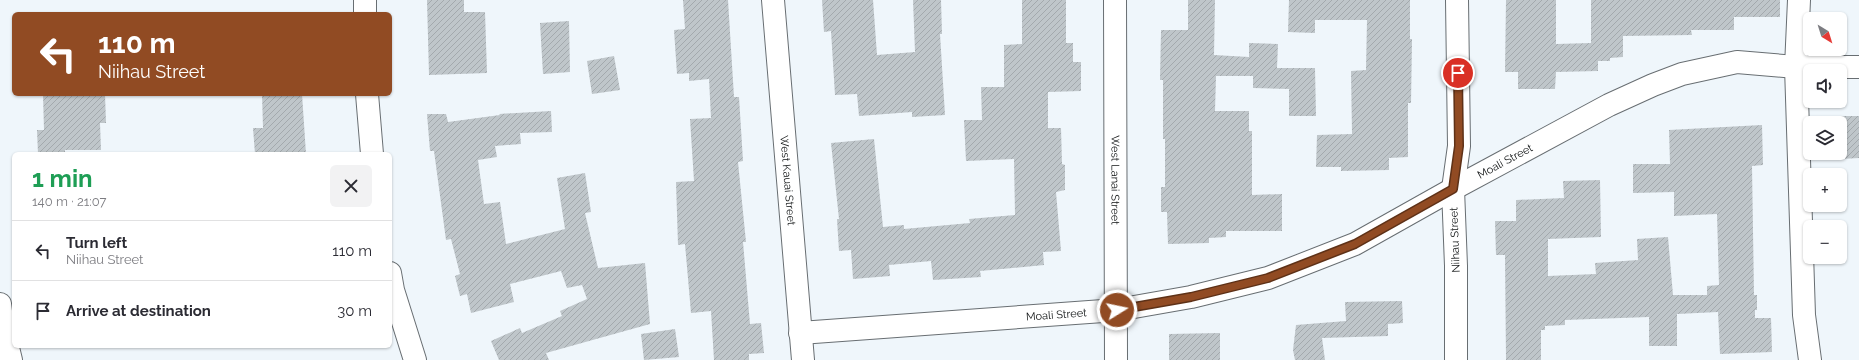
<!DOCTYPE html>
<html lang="en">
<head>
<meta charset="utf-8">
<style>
  body { margin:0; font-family:Raleway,sans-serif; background:#f2f2f3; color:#2b2b33; height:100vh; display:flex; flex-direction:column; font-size:15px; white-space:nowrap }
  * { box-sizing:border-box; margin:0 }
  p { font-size:13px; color:#7c7c81 }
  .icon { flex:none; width:22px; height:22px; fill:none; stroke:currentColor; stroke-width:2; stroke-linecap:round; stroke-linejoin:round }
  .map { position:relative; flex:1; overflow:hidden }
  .drawer { position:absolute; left:12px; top:152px; width:380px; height:196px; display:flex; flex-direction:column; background:#fff; border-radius:6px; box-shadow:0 1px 3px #0004 }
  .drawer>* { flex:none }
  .banner { position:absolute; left:12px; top:12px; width:380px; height:84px; border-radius:6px; box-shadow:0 1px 3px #0004; background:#914b23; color:#fff; overflow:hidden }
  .needle { width:26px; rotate:142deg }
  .tools { position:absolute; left:1803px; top:12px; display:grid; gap:8px }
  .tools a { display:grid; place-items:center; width:44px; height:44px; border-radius:6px; background:#fff; box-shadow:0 1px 3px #0004; font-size:20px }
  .pin { position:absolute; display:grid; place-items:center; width:34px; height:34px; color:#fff; margin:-17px; border:2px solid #fff; border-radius:50%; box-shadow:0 1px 4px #0007 }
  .me { position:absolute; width:44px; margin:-22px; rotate:80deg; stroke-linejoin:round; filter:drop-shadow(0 0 3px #0008) }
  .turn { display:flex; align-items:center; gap:14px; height:84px; padding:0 20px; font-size:18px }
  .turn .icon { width:52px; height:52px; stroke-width:2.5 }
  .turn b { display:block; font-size:28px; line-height:34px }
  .round { display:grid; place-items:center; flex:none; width:42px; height:42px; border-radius:6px; background:#f2f2f3 }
  .headline { display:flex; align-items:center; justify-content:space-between; height:68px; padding:0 20px }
  h1 { font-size:24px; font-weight:700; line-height:30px; color:#1e9e55 }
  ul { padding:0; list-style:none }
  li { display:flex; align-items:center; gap:12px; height:60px; padding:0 20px; border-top:1px solid #e1e1e2 }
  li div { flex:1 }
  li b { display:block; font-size:15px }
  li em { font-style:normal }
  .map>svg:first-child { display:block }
  .building { fill:url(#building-hatch) }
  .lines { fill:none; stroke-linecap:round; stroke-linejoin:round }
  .minor-casing { stroke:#686e72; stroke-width:24 }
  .tertiary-casing { stroke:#686e72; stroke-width:24 }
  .minor { stroke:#fff; stroke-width:22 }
  .tertiary { stroke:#fff; stroke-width:22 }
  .route-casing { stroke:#5e3117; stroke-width:10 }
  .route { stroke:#914b23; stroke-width:7 }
  .labels { text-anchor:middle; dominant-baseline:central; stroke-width:4; stroke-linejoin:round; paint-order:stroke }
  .street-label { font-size:11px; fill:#0f1213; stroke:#fff }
</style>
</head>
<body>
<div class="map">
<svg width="1859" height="360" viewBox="0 0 1859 360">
  <defs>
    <pattern id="building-hatch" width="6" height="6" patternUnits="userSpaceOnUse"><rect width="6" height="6" fill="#bfc6ca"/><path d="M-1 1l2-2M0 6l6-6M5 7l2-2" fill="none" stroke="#a3a9ad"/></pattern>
  </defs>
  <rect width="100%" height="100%" fill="#eff6fb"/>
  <path class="building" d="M 427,0 L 464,0 L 464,12 L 485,12 L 487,73 L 429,75 Z
    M 683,0 L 728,0 L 734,97 L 739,97 L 743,161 L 738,162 L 746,242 L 743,242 L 750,324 L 761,323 L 764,353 L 749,354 L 749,360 L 714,360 L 711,311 L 691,313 L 685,244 L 678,245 L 676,182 L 694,181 L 690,119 L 711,118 L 709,79 L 689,81 L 689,73 L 677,74 L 674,30 L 685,29 Z
    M 822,0 L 873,0 L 877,55 L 915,52 L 913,0 L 941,0 L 942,34 L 940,34 L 945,115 L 912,117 L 912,112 L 859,116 L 857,94 L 835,95 L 831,31 L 824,32 Z
    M 1022,0 L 1066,0 L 1066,43 L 1073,43 L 1073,62 L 1081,62 L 1081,91 L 1048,92 L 1048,128 L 1061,128 L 1062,164 L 1065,165 L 1065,190 L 1056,192 L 1061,251 L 1043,252 L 1044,265 L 980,271 L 981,277 L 933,280 L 931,261 L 889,265 L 890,276 L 853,279 L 851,250 L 839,251 L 837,219 L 839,219 L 831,143 L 874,139 L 883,227 L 904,225 L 904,229 L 970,223 L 969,219 L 1015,215 L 1014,159 L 966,161 L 964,120 L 982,120 L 981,87 L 1004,87 L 1004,45 L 1022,44 Z
    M 1188,0 L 1215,0 L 1214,55 L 1249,57 L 1249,43 L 1278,44 L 1277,68 L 1315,68 L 1316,116 L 1289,116 L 1289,89 L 1253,88 L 1253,76 L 1216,76 L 1215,111 L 1249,111 L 1249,131 L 1252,131 L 1252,195 L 1282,194 L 1282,231 L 1226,231 L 1226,237 L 1209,238 L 1209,243 L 1168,244 L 1167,212 L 1161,212 L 1161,187 L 1165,187 L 1165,139 L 1163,139 L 1163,80 L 1160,80 L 1161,30 L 1188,30 Z
    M 1289,0 L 1410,0 L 1410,39 L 1412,39 L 1411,103 L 1408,103 L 1408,157 L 1389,158 L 1389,170 L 1341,171 L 1341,167 L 1316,167 L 1317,135 L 1352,134 L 1351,71 L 1366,70 L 1367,20 L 1315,20 L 1315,33 L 1288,32 Z
    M 1506,0 L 1556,0 L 1556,44 L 1591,43 L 1591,0 L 1780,0 L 1780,17 L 1734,17 L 1734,30 L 1691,30 L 1692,35 L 1623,36 L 1623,57 L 1610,58 L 1610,61 L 1598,61 L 1598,71 L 1556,72 L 1555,89 L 1518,89 L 1518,72 L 1505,72 Z
    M 569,21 L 570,72 L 543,74 L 540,23 Z
    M 614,56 L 620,90 L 592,94 L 587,61 Z
    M 43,94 L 105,94 L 106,123 L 100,123 L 101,150 L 65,150 L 65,154 L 38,154 L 37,130 L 44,130 Z
    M 262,94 L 302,94 L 306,154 L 255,154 L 253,128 L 263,128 Z
    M 551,111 L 552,132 L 520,133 L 521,144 L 495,146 L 497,157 L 478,160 L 484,204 L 500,202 L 506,244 L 565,229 L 557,178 L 585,173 L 591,212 L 585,213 L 598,268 L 645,263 L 650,324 L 546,353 L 549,360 L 499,360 L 491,341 L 520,328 L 522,333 L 562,316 L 560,311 L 587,299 L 582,285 L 567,288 L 561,271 L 510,284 L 514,302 L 471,313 L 467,294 L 460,296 L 455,276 L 460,274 L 451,239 L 446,240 L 434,151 L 430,151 L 427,114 L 446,114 L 448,122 L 500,115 L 499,114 Z
    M 1841,116 L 1859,116 L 1859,158 L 1841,159 Z
    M 1762,125 L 1763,165 L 1752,166 L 1754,295 L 1757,295 L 1757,310 L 1755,310 L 1755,318 L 1771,318 L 1772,352 L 1720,354 L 1718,312 L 1677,314 L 1677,346 L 1649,346 L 1649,317 L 1565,320 L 1565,325 L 1545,326 L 1545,330 L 1541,330 L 1541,360 L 1506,360 L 1505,255 L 1496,255 L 1495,221 L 1516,221 L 1516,200 L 1564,198 L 1563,181 L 1600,180 L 1601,237 L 1548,239 L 1548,276 L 1596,274 L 1595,263 L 1638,260 L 1637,239 L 1668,237 L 1673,295 L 1707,295 L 1707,286 L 1719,285 L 1717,214 L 1674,216 L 1674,192 L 1633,193 L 1633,164 L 1670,164 L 1669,130 Z
    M 1402,301 L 1403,323 L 1388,324 L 1388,336 L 1322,338 L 1325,360 L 1295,360 L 1293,350 L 1296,325 L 1346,321 L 1345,302 Z
    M 675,329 L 679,357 L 644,360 L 641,334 Z
    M 1220,333 L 1220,360 L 1169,360 L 1169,334 Z"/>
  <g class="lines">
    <g class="minor-casing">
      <g id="minor">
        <path id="s1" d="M 773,0 L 803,360"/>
        <path id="s2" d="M 1115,0 L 1116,360"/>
        <path d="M 1799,0 L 1796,67 L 1804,315 L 1810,360"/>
        <path d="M 0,304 L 3,327 L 11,360"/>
        <path id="s3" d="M 800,333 L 1117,310 L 1191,297 L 1268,278 L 1355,244 L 1453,189 L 1609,105 L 1653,85 L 1682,74 L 1737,62 L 1796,67 L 1859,67"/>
        <path d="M 1456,360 L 1456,266 L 1453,189 L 1459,146 L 1457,0"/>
      </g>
    </g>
    <g class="tertiary-casing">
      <path id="tertiary" d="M 365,0 L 365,14
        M 367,94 L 372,154
        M 390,273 L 393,290 L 415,360"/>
    </g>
    <use href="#minor" class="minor"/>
    <use href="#tertiary" class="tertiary"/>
  </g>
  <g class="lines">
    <g class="route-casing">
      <path id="route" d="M 1117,310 L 1191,297 L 1268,278 L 1355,244 L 1453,189 L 1459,146 L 1458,73"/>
    </g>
    <use href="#route" class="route"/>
  </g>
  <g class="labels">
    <g class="street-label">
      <text stroke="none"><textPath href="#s3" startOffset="737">Moali Street</textPath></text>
      <text stroke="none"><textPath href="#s1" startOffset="181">West Kauai Street</textPath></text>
      <text stroke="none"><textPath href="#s2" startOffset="180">West Lanai Street</textPath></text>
      <text transform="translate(1455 240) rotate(-92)">Niihau Street</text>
      <text stroke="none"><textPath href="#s3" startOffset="257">Moali Street</textPath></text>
    </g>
  </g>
</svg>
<div class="tools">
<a><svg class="needle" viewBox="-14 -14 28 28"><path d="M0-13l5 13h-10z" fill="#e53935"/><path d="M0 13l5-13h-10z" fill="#7c7c81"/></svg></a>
<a><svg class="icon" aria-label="sound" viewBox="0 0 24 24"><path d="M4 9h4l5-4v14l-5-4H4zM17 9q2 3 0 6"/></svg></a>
<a><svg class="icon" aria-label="layers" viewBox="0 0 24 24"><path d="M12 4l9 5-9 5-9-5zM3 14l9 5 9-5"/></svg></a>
<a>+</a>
<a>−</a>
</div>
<div class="pin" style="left:1458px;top:73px;background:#d93025"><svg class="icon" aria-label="arrive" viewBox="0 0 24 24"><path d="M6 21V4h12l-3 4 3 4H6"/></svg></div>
<svg class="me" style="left:1117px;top:310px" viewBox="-20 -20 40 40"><circle r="17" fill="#914b23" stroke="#fff" stroke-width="3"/><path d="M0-11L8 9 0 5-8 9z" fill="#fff"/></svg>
<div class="banner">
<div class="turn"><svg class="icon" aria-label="left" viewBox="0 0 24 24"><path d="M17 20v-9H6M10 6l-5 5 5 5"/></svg><div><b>110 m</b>Niihau Street</div></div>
</div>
<section class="drawer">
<div class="headline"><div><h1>1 min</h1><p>140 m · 21:07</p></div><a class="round"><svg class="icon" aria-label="close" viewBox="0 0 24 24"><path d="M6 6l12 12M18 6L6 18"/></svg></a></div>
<ul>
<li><svg class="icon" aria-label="left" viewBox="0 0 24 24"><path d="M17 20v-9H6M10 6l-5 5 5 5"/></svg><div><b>Turn left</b><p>Niihau Street</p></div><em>110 m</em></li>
<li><svg class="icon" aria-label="arrive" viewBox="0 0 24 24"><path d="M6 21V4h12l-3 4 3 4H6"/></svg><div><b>Arrive at destination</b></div><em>30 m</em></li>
</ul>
</section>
</div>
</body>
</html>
